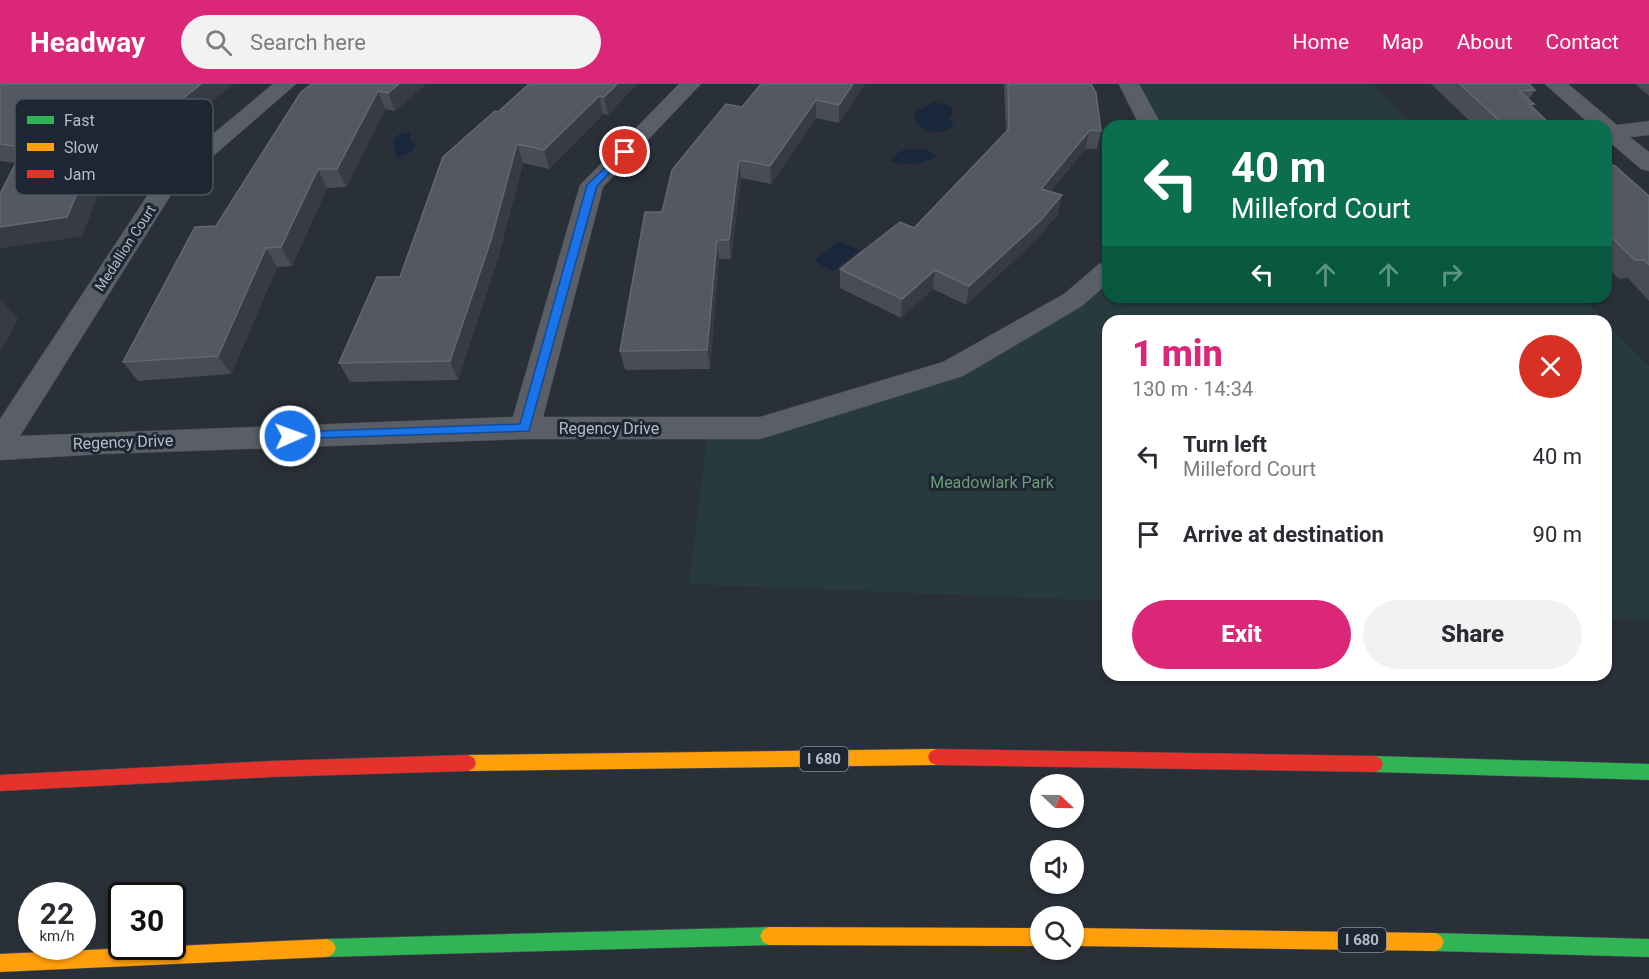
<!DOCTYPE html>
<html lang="en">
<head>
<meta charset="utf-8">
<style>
  body { margin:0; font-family:Roboto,sans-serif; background:#f2f2f3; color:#2b2b33; height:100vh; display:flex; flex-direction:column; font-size:22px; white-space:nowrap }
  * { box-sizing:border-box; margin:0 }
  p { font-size:20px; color:#7c7c81 }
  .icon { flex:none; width:33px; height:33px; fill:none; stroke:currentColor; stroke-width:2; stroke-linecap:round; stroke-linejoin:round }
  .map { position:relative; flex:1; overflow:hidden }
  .sheet { position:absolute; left:1102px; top:231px; width:510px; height:366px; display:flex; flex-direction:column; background:#fff; border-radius:18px; box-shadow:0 2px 4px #0004 }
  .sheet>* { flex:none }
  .guide { position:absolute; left:1102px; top:36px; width:510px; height:183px; border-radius:18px; box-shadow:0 2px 4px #0004; background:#0b6e4f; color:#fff; overflow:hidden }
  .needle { width:39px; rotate:112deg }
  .controls { position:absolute; left:1030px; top:690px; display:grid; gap:12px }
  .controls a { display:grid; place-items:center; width:54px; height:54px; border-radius:50%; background:#fff; box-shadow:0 2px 4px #0004; font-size:30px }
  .speed { position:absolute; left:18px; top:798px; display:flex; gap:12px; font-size:30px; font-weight:700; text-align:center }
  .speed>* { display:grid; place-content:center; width:78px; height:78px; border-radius:50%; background:#fff; box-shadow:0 2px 4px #0004; line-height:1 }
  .speed small { font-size:15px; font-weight:400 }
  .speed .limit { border:3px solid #111; border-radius:9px; background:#fff; color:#111 }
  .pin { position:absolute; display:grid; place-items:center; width:51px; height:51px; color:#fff; margin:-26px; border:3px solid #fff; border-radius:50%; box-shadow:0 2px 6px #0007 }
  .me { position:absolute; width:66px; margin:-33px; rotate:88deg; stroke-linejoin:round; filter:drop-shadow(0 0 4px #0008) }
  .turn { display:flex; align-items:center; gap:21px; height:126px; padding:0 30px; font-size:27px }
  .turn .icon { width:78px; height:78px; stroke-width:2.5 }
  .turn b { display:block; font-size:42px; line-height:51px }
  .lanes { display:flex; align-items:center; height:57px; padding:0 30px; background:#0003; justify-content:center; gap:30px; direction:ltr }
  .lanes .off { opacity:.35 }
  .round { display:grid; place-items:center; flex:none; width:63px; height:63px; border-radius:32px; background:#f2f2f3 }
  .summary { display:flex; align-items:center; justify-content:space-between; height:102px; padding:0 30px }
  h1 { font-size:36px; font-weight:800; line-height:45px; color:#db2777 }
  .primary-button { display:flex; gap:12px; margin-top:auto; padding:12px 30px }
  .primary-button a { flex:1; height:69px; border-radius:36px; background:#db2777; color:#fff; font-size:24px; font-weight:800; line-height:69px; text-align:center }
  .primary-button a+a { background:#f2f2f3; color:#2b2b33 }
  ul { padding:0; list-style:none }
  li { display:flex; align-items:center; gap:18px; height:78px; padding:0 30px }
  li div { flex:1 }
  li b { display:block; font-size:22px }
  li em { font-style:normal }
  header { display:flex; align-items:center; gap:36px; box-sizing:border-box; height:84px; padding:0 30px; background:#db2777; color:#fff }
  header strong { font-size:28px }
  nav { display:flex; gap:33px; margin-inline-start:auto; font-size:21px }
  .search { width:420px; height:54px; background:#f2f2f3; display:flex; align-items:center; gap:15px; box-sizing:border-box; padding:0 21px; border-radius:33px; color:#7c7c81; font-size:22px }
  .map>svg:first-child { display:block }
  .green { fill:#273a3e }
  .water { fill:#19273c }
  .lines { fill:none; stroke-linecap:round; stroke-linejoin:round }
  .street-casing { stroke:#484c55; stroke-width:1 }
  .fast-casing { stroke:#474c53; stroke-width:1 }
  .slow-casing { stroke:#474c53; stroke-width:1 }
  .jam-casing { stroke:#474c53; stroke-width:1 }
  .street { fill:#5a5e66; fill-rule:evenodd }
  .fast { fill:#30b455; fill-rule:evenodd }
  .slow { fill:#ff9f0a; fill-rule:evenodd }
  .jam { fill:#e5322d; fill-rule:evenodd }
  .wall { fill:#474c55 }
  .shaded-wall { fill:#373c44 }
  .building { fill:#535861; stroke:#626872; stroke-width:1.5 }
  .route { fill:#1a73e8; stroke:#114b97; stroke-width:1.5 }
  .labels { text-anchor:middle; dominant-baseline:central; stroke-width:6; stroke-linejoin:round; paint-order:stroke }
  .far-street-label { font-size:14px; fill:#b4bcc9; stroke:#1d2633 }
  .shield { fill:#1d2633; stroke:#878f9c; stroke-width:1.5 }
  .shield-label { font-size:15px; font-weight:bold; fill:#b4bcc9 }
  .street-label { font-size:16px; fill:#b4bcc9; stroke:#1d2633 }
  .park-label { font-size:16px; fill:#6b9a76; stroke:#1d2633 }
  .key { fill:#1d2633; stroke:#4a5360; stroke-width:1.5 }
  .key-label { font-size:16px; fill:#b4bcc9 }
</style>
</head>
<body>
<header>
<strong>Headway</strong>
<div class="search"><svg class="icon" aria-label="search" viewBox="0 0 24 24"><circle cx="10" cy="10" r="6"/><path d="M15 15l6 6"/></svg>Search here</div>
<nav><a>Home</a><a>Map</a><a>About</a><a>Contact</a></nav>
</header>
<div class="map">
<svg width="1649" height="895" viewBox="0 0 1649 895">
  <rect width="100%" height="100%" fill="#2a3038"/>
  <path class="green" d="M 1128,0 L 1373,0 L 1414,42 L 1145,42 Z
    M 1108,176 L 1108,213 L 1581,213 L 1605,237 L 1108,237 L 1108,517 L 689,500 L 708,348 L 953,290 L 1105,181 Z
    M 1606,239 L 1649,282 L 1649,536 L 1607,535 Z"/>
  <path class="water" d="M 934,18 L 951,22 L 953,27 L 949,35 L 954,41 C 941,52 929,49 917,40 L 914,34 L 916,28 Z
    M 409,48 L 411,57 L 416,62 L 412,67 L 397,74 L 393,62 L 397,51 Z
    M 907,65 L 927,65 L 936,72 C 923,81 904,82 889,77 L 899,68 Z
    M 839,157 L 859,166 L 833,187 L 814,177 Z"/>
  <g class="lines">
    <g class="street-casing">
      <path id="street" d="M 273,0 L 296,0 L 174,106 L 20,352 L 513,333 L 580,101 L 679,0 L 701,0 L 603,103 L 543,333 L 760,333 L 943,278 L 1064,210 L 1099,180 L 1108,178 L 1108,199 L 1082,222 L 963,292 L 760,355 L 525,355 L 103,370 L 0,376 L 0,335 L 157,97 Z
        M 1119,0 L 1139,0 L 1162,42 L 1140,42 Z
        M 1545,0 L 1568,0 L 1617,41 L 1649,37 L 1649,51 L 1630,53 L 1649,68 L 1649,87 L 1641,85 L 1606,55 L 1606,42 L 1592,42 Z"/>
    </g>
    <g class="fast-casing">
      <path id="fast" d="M 1375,672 L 1649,680 L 1649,696 L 1375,688 L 1369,685 L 1367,680 L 1369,675 Z
        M 769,843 L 775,846 L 778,852 L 775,858 L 769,861 L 327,873 L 321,870 L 318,864 L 321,858 L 327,855 Z
        M 1435,849 L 1649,855 L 1649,873 L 1435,867 L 1429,864 L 1426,858 L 1429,852 Z"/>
    </g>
    <g class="slow-casing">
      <path id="slow" d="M 936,665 L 942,668 L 944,673 L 942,678 L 936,681 L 468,687 L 462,684 L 460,679 L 462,674 L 468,671 Z
        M 769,843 L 1041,844 L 1041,862 L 769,861 L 763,858 L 760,852 L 763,846 Z
        M 1074,844 L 1435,849 L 1441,852 L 1444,858 L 1441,864 L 1435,867 L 1074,862 Z
        M 327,855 L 333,858 L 336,864 L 333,870 L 327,873 L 0,888 L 0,870 Z"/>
    </g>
    <g class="jam-casing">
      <path id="jam" d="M 936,665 L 1375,672 L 1381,675 L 1383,680 L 1381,685 L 1375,688 L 936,681 L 930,678 L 928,673 L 930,668 Z
        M 468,671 L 474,674 L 476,679 L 474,684 L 468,687 L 271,693 L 0,707 L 0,691 L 271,677 Z"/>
    </g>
    <use href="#street" class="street"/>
    <use href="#fast" class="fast"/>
    <use href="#slow" class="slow"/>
    <use href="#jam" class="jam"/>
  </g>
  <path class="wall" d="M 0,0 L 233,0 L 122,91 L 106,89 L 82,152 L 0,164 L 0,143 L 16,79 L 0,77 Z
    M 312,0 L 426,0 L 395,27 L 385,25 L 346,103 L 327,104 L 292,182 L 277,183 L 231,290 L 138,297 L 123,278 L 216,142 Z
    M 637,0 L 608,31 L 603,30 L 549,85 L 523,79 L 498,174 L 458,296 L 350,298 L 339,279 L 400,193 L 498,28 Z
    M 865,0 L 839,39 L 816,34 L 771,100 L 741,94 L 731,175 L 719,175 L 710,285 L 625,286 L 620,267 L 662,128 L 742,23 Z
    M 1004,0 L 1091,0 L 1101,47 L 1097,65 L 1085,65 L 1050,108 L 1058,130 L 1037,155 L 966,221 L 933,205 L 901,234 L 840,204 L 840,185 L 914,144 L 1006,48 Z
    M 1431,0 L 1529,0 L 1535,6 L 1529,15 L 1534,20 L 1532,23 L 1552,42 L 1475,42 Z
    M 1635,0 L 1649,0 L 1649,12 Z
    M 1606,82 L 1649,112 L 1649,217 L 1628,194 L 1619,195 L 1606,182 Z"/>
  <path class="shaded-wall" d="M 201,0 L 233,0 L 122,91 L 109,73 Z
    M 399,0 L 426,0 L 395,27 L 388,9 Z
    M 617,0 L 637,0 L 608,31 L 604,13 Z
    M 853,0 L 865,0 L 839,39 L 839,21 Z
    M 378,7 L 385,25 L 346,103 L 337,85 Z
    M 599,12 L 603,30 L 549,85 L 544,66 Z
    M 816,16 L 816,34 L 771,100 L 770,82 Z
    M 1090,46 L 1085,65 L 1037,123 L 1041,105 Z
    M 517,60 L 523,79 L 498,174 L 458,296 L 450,277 Z
    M 93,71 L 106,89 L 82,152 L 0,164 L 0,143 Z
    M 739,76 L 741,94 L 731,175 L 729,156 Z
    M 318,85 L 327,104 L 292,182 L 281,163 Z
    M 1062,111 L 1058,130 L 1037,155 L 966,221 L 969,202 Z
    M 717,156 L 719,175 L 710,285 L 707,266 Z
    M 266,164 L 277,183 L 231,290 L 218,272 Z
    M 935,186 L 933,205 L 901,234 L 902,215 Z
    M 1,216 L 18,235 L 0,269 L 0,217 Z"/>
  <path class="building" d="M 0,0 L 201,0 L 109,73 L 93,71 L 67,133 L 0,143 L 0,110 L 24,63 L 0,60 Z
    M 312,0 L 399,0 L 388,9 L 378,7 L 337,85 L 318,85 L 281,163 L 266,164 L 218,272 L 123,278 L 195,143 L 216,142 L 301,8 Z
    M 529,0 L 617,0 L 604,13 L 599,12 L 544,66 L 517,60 L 491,156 L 450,277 L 339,279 L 377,193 L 400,193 L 443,73 L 495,27 L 498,28 Z
    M 761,0 L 853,0 L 839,21 L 816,16 L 770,82 L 739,76 L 729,156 L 717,156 L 707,266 L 620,267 L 645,128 L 662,128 L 672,86 L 726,20 L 742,23 Z
    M 1008,0 L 1091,0 L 1096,9 L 1101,47 L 1090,46 L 1041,105 L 1062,111 L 1041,136 L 969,202 L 935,186 L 902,215 L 840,185 L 900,138 L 914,144 L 1009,45 Z
    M 1460,0 L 1529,0 L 1535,6 L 1519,7 L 1534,20 L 1529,20 L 1552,42 L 1505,42 Z
    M 1614,81 L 1649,112 L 1649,181 L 1644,176 L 1635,176 L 1606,148 L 1606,82 Z"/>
  <path class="route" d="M 625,65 L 628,66 L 628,69 L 597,102 L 529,347 L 286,355 L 284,352 L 286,349 L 290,348 L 520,340 L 587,101 Z"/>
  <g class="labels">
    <g class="far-street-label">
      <text transform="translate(125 164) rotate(-57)">Medallion Court</text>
    </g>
    <g class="shield">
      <rect x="800" y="663" width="48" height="24" rx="4.5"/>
      <rect x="1338" y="844" width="48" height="24" rx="4.5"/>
    </g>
    <g class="shield-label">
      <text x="824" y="675">I 680</text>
      <text x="1362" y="856">I 680</text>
    </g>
    <g class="street-label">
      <text x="609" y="344">Regency Drive</text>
      <text transform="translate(123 358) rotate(-2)">Regency Drive</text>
    </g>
    <g class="park-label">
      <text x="992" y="398">Meadowlark Park</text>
    </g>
  </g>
  <rect x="15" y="15" width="198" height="96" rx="9" class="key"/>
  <rect x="27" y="32" width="27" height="8" fill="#30b455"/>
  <rect x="27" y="59" width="27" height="8" fill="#ff9f0a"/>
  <rect x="27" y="86" width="27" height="8" fill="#e5322d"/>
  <g class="key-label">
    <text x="64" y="42">Fast</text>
    <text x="64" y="69">Slow</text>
    <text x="64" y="96">Jam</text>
  </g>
</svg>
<div class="controls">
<a><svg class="needle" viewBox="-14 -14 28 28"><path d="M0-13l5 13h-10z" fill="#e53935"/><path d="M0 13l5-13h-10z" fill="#7c7c81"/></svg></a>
<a><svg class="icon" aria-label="sound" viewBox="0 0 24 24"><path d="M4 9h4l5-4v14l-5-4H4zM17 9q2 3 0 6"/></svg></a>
<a><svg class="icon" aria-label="search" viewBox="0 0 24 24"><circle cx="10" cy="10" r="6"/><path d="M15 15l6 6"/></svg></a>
</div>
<div class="speed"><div>22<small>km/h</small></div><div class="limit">30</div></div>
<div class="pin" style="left:625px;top:68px;background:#d93025"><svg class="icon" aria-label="arrive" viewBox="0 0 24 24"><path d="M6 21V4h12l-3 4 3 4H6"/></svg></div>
<svg class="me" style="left:290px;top:352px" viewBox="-20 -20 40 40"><circle r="17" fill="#1a73e8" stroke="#fff" stroke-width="3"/><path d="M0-11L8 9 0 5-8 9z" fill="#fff"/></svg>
<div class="guide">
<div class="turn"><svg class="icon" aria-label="left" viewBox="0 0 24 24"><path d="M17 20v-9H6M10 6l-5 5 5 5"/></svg><div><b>40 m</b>Milleford Court</div></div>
<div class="lanes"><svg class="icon" aria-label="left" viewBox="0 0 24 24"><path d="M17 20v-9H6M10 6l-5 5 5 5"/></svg><svg class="icon off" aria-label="ahead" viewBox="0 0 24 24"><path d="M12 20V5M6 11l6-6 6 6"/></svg><svg class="icon off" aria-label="ahead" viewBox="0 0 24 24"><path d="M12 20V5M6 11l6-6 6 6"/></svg><svg class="icon off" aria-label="right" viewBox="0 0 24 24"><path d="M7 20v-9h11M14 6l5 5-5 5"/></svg></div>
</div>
<section class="sheet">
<div class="summary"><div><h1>1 min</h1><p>130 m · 14:34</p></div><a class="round" style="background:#d93025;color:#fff"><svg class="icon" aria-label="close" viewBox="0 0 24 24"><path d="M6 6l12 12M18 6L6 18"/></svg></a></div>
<ul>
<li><svg class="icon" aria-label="left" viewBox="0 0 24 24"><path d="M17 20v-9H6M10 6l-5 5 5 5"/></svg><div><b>Turn left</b><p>Milleford Court</p></div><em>40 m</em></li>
<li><svg class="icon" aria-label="arrive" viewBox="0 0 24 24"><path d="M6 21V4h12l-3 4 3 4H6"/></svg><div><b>Arrive at destination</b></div><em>90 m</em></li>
</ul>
<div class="primary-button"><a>Exit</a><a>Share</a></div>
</section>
</div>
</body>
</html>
